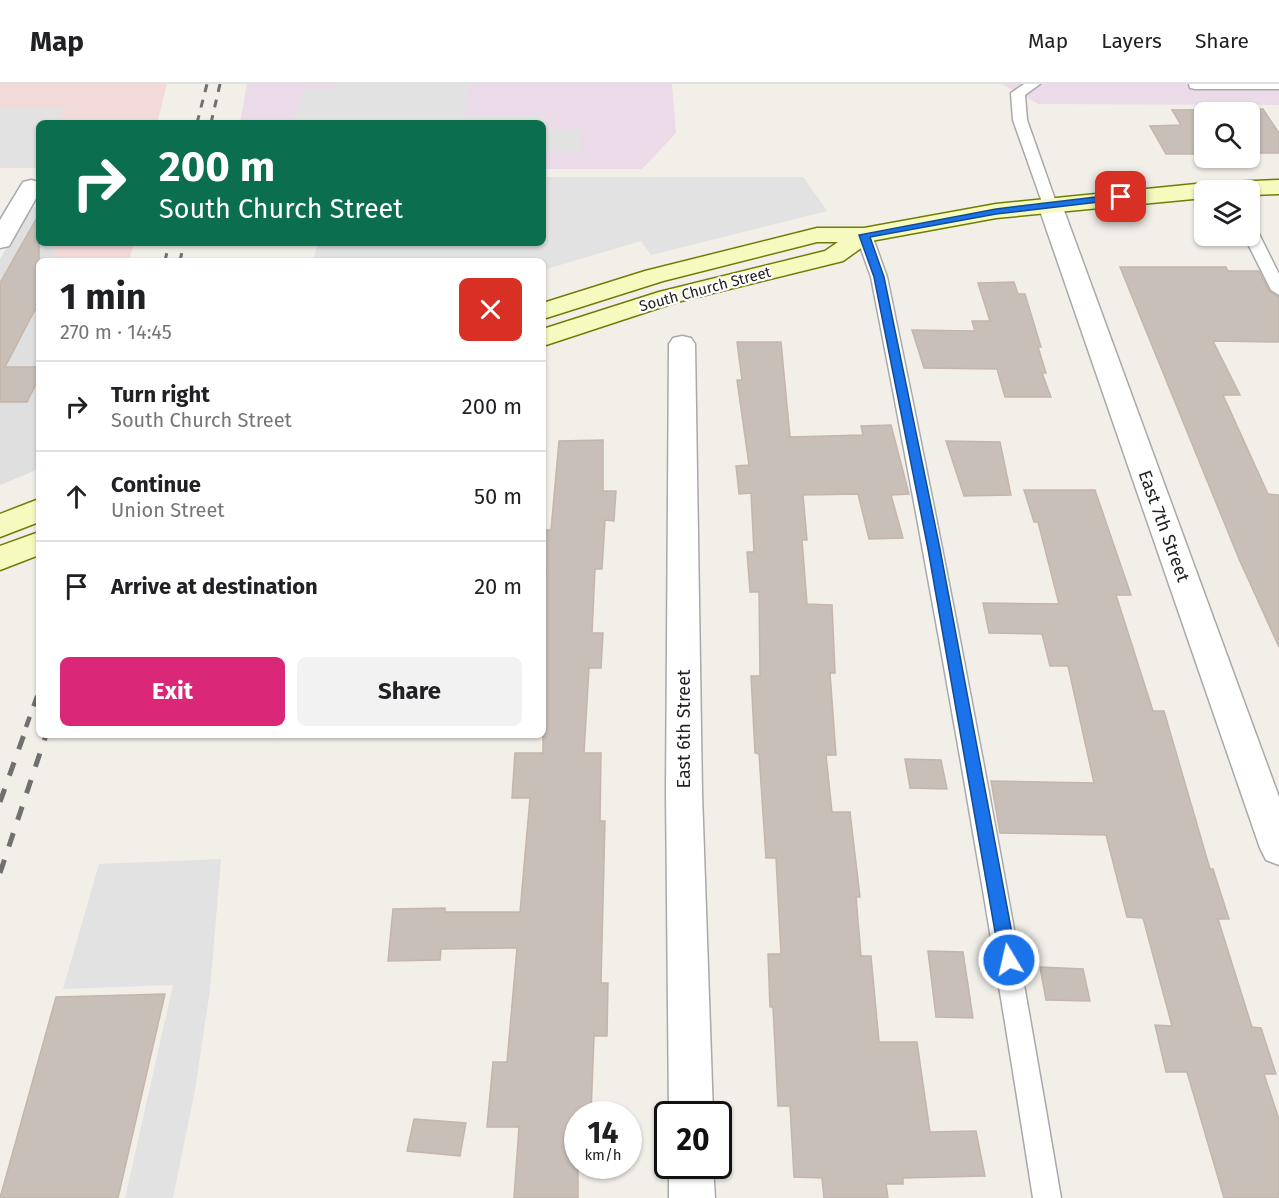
<!DOCTYPE html>
<html lang="en">
<head>
<meta charset="utf-8">
<style>
  body { margin:0; font-family:"Fira Sans",sans-serif; background:#f2f2f2; color:#202124; height:100vh; display:flex; flex-direction:column; font-size:22px; white-space:nowrap }
  * { box-sizing:border-box; margin:0 }
  p { font-size:20px; color:#757577 }
  .icon { flex:none; width:33px; height:33px; fill:none; stroke:currentColor; stroke-width:2; stroke-linecap:round; stroke-linejoin:round }
  .map { position:relative; flex:1; overflow:hidden }
  .details { position:absolute; left:36px; top:174px; width:510px; height:480px; display:flex; flex-direction:column; background:#fff; border-radius:9px; box-shadow:0 2px 4px #0004 }
  .details>* { flex:none }
  .banner { position:absolute; left:36px; top:36px; width:510px; height:126px; border-radius:9px; box-shadow:0 2px 4px #0004; background:#0b6e4f; color:#fff; overflow:hidden }
  .controls { position:absolute; left:1194px; top:18px; display:grid; gap:12px }
  .controls a { display:grid; place-items:center; width:66px; height:66px; border-radius:9px; background:#fff; box-shadow:0 2px 4px #0004; font-size:30px }
  .speed { position:absolute; left:564px; top:1017px; display:flex; gap:12px; font-size:30px; font-weight:700; text-align:center }
  .speed>* { display:grid; place-content:center; width:78px; height:78px; border-radius:50%; background:#fff; box-shadow:0 2px 4px #0004; line-height:1 }
  .speed small { font-size:15px; font-weight:400 }
  .speed .limit { border:3px solid #111; border-radius:9px; background:#fff; color:#111 }
  .pin { position:absolute; display:grid; place-items:center; width:51px; height:51px; color:#fff; margin:-26px; border-radius:12px; box-shadow:0 3px 9px #0006 }
  .me { position:absolute; width:66px; margin:-33px; rotate:351deg; stroke-linejoin:round; filter:drop-shadow(0 0 4px #0008) }
  .turn { display:flex; align-items:center; gap:21px; height:126px; padding:0 24px; font-size:27px }
  .turn .icon { width:78px; height:78px; stroke-width:2.5 }
  .turn b { display:block; font-size:42px; line-height:51px }
  .round { display:grid; place-items:center; flex:none; width:63px; height:63px; border-radius:9px; background:#f2f2f2 }
  .headline { display:flex; align-items:center; justify-content:space-between; height:102px; padding:0 24px }
  h1 { font-size:36px; font-weight:700; line-height:45px }
  .primary-button { display:flex; gap:12px; margin-top:auto; padding:12px 24px }
  .primary-button a { flex:1; height:69px; border-radius:9px; background:#db2777; color:#fff; font-size:24px; font-weight:700; line-height:69px; text-align:center }
  .primary-button a+a { background:#f2f2f2; color:#202124 }
  ul { padding:0; list-style:none }
  li { display:flex; align-items:center; gap:18px; height:90px; padding:0 24px; border-top:2px solid #e0e0e0 }
  li div { flex:1 }
  li b { display:block; font-size:22px }
  li em { font-style:normal }
  header { display:flex; align-items:center; gap:36px; box-sizing:border-box; height:84px; padding:0 30px; background:#fff; border-bottom:2px solid #e0e0e0 }
  header strong { font-size:28px }
  nav { display:flex; gap:33px; margin-inline-start:auto; font-size:21px }
  .map>svg:first-child { display:block }
  .residential { fill:#e0dfdf }
  .commercial { fill:#f2dad9 }
  .industrial { fill:#ebdbe8 }
  .parking { fill:#e2e2e2 }
  .building { fill:#c7bfb8; stroke:#c4b6ab; stroke-width:1.5 }
  .lines { fill:none; stroke-linecap:round; stroke-linejoin:round }
  .service-casing { stroke:#a9a9a9; stroke-width:3 }
  .minor-casing { stroke:#a9a9a9; stroke-width:3 }
  .secondary-casing { stroke:#707d05; stroke-width:3 }
  .service { fill:#fff; fill-rule:evenodd }
  .minor { fill:#fff; fill-rule:evenodd }
  .secondary { fill:#f7fabf; fill-rule:evenodd }
  .rail-far2 { stroke:#707070; stroke-width:3; stroke-dasharray:8 8; stroke-linecap:butt }
  .rail-far1 { stroke:#707070; stroke-width:4.5; stroke-dasharray:11 11; stroke-linecap:butt }
  .rail { stroke:#707070; stroke-width:5; stroke-dasharray:14 14; stroke-linecap:butt }
  .route { fill:#1a73e8; stroke:#114b97; stroke-width:1.5 }
  .labels { text-anchor:middle; dominant-baseline:central; stroke-width:4.5; stroke-linejoin:round; paint-order:stroke }
  .far-street-label { font-size:15px; fill:#222; stroke:#fff }
  .street-label { font-size:18px; fill:#222; stroke:#fff }
</style>
</head>
<body>
<header>
<strong>Map</strong>
<nav><a>Map</a><a>Layers</a><a>Share</a></nav>
</header>
<div class="map">
<svg width="1279" height="1114" viewBox="0 0 1279 1114">
  <rect width="100%" height="100%" fill="#f2efe9"/>
  <path class="residential" d="M 30,123 L 39,123 L 39,159 L 59,159 L 50,177 L 39,177 L 39,385 L 0,401 L 0,175 Z"/>
  <path class="commercial" d="M 0,0 L 167,0 L 157,39 L 39,39 L 39,84 L 0,84 Z
    M 59,159 L 134,159 L 129,177 L 50,177 Z"/>
  <path class="industrial" d="M 247,0 L 672,0 L 676,49 L 642,85 L 543,85 L 543,39 L 240,39 Z
    M 1002,0 L 1279,0 L 1279,21 L 1038,20 Z"/>
  <path class="parking" d="M 338,0 L 469,0 L 464,31 L 544,31 L 543,43 L 543,39 L 292,39 L 305,6 L 330,6 Z
    M 0,23 L 65,24 L 57,39 L 39,39 L 39,84 L 0,82 Z
    M 543,45 L 581,45 L 581,68 L 543,68 Z
    M 543,93 L 803,93 L 827,127 L 651,171 L 641,157 L 543,186 L 543,177 L 313,177 L 318,159 L 543,159 Z
    M 221,775 L 210,906 L 195,1006 L 173,1114 L 125,1114 L 173,901 L 63,905 L 99,780 Z"/>
  <path class="building" d="M 1263,25 L 1279,49 L 1279,69 L 1250,69 L 1250,28 L 1204,28 L 1204,70 L 1166,70 L 1150,42 L 1181,41 L 1172,26 Z
    M 39,130 L 39,218 L 5,283 L 39,283 L 39,294 L 27,318 L 0,318 L 0,199 Z
    M 1120,183 L 1226,183 L 1228,187 L 1259,187 L 1269,207 L 1279,213 L 1279,258 L 1213,257 L 1240,311 L 1223,311 L 1268,410 L 1279,411 L 1279,563 L 1239,475 Z
    M 1014,198 L 1018,210 L 1025,210 L 1041,263 L 1038,263 L 1046,289 L 1042,289 L 1051,313 L 1005,313 L 997,285 L 924,284 L 912,246 L 975,247 L 972,237 L 990,237 L 978,199 Z
    M 737,258 L 781,258 L 790,353 L 863,351 L 861,342 L 891,341 L 909,410 L 891,411 L 903,454 L 869,455 L 858,410 L 803,411 L 807,456 L 802,456 L 807,520 L 832,521 L 835,589 L 830,589 L 836,671 L 826,671 L 832,728 L 850,728 L 860,813 L 856,813 L 861,872 L 871,872 L 879,958 L 917,958 L 930,1048 L 976,1047 L 985,1092 L 903,1094 L 903,1100 L 886,1100 L 888,1114 L 824,1114 L 822,1094 L 794,1093 L 790,1022 L 778,1022 L 773,923 L 770,923 L 768,870 L 781,870 L 776,774 L 766,774 L 759,670 L 755,669 L 751,592 L 760,592 L 759,508 L 750,508 L 747,468 L 754,468 L 751,409 L 739,410 L 736,382 L 749,381 L 737,296 L 742,296 Z
    M 603,356 L 603,407 L 616,407 L 614,437 L 605,436 L 602,485 L 595,485 L 592,549 L 603,549 L 601,584 L 589,584 L 584,669 L 601,669 L 600,737 L 605,737 L 601,899 L 608,899 L 607,952 L 594,952 L 591,1030 L 578,1030 L 578,1114 L 514,1114 L 519,1043 L 487,1043 L 493,978 L 507,978 L 517,864 L 441,865 L 440,876 L 388,877 L 393,825 L 445,824 L 445,828 L 520,828 L 530,714 L 512,714 L 515,669 L 543,669 L 543,521 L 546,484 L 543,484 L 543,446 L 551,446 L 559,357 Z
    M 946,357 L 1000,358 L 1011,411 L 964,412 Z
    M 1024,406 L 1095,406 L 1131,511 L 1116,511 L 1153,627 L 1164,627 L 1210,785 L 1213,785 L 1229,835 L 1218,835 L 1252,943 L 1261,944 L 1276,990 L 1264,990 L 1279,1035 L 1279,1114 L 1224,1114 L 1187,988 L 1166,988 L 1155,941 L 1172,942 L 1143,834 L 1127,833 L 1106,751 L 1000,749 L 991,697 L 1094,699 L 1068,582 L 1050,582 L 1042,550 L 989,549 L 983,519 L 1059,520 L 1038,438 L 1034,438 Z
    M 905,675 L 941,676 L 947,705 L 910,704 Z
    M 928,867 L 963,868 L 973,934 L 936,933 Z
    M 1040,883 L 1083,885 L 1090,917 L 1046,916 Z
    M 165,910 L 118,1114 L 0,1114 L 56,913 Z
    M 414,1035 L 466,1039 L 460,1072 L 407,1067 Z"/>
  <g class="lines">
    <g class="service-casing">
      <path id="service" d="M 1024,0 L 1040,0 L 1025,11 L 1027,36 L 1057,121 L 1050,125 L 1043,121 L 1013,36 L 1011,9 Z
        M 1189,0 L 1279,0 L 1279,5 L 1195,5 L 1190,4 Z
        M 1250,143 L 1258,148 L 1279,190 L 1279,211 L 1271,206 L 1244,152 L 1250,152 Z
        M 864,146 L 872,151 L 887,193 C 951,499 1009,806 1061,1114 L 1033,1114 C 985,806 931,499 871,193 L 856,151 Z"/>
    </g>
    <g class="minor-casing">
      <path id="minor" d="M 31,96 L 39,98 L 39,109 L 9,162 L 0,164 L 0,136 L 23,98 Z
        M 1050,114 L 1058,116 L 1062,121 L 1279,713 L 1279,781 L 1266,776 L 1260,764 L 1038,121 L 1042,116 Z
        M 682,252 L 691,254 L 695,260 L 702,709 L 713,1030 L 669,1030 L 666,709 L 669,260 L 673,254 Z
        M 669,1082 L 713,1082 L 715,1114 L 669,1114 Z"/>
    </g>
    <g class="secondary-casing">
      <path id="secondary" d="M 1279,96 L 1279,110 L 1250,111 L 1250,106 L 1204,106 L 1204,114 L 996,134 L 871,157 L 843,177 L 677,218 L 543,262 L 543,245 L 659,208 L 825,167 L 838,158 L 817,158 L 663,197 L 543,235 L 543,219 L 645,187 L 817,144 L 864,144 L 996,120 L 1206,99 Z
        M 39,415 L 39,438 L 0,453 L 0,430 Z
        M 39,448 L 39,471 L 0,486 L 0,462 Z"/>
    </g>
    <use href="#service" class="service"/>
    <use href="#minor" class="minor"/>
    <use href="#secondary" class="secondary"/>
    <path class="rail-far2" d="M 197,39 L 207,0
      M 211,39 L 220,0
      M 165,177 L 169,159
      M 180,177 L 184,159"/>
    <path class="rail-far1" d="M 26,643 L 39,607"/>
    <path class="rail" d="M 0,718 L 27,642
      M 0,789 L 46,651"/>
  </g>
  <path class="route" d="M 1121,110 L 1126,113 L 1124,115 L 996,130 L 870,153 L 884,193 L 940,465 L 1017,876 L 1015,882 L 1009,884 L 1003,882 L 1000,876 L 928,465 L 874,193 L 859,151 L 996,125 Z"/>
  <g class="labels">
    <g class="far-street-label">
      <text transform="translate(705 205) rotate(-15)">South Church Street</text>
    </g>
    <g class="street-label">
      <text transform="translate(1164 442) rotate(70)">East 7th Street</text>
      <text transform="translate(684 645) rotate(-90)">East 6th Street</text>
    </g>
  </g>
</svg>
<div class="controls">
<a><svg class="icon" aria-label="search" viewBox="0 0 24 24"><circle cx="10" cy="10" r="6"/><path d="M15 15l6 6"/></svg></a>
<a><svg class="icon" aria-label="layers" viewBox="0 0 24 24"><path d="M12 4l9 5-9 5-9-5zM3 14l9 5 9-5"/></svg></a>
</div>
<div class="speed"><div>14<small>km/h</small></div><div class="limit">20</div></div>
<div class="pin" style="left:1121px;top:113px;background:#d93025"><svg class="icon" aria-label="arrive" viewBox="0 0 24 24"><path d="M6 21V4h12l-3 4 3 4H6"/></svg></div>
<svg class="me" style="left:1009px;top:876px" viewBox="-20 -20 40 40"><circle r="17" fill="#1a73e8" stroke="#fff" stroke-width="3"/><path d="M0-11L8 9 0 5-8 9z" fill="#fff"/></svg>
<div class="banner">
<div class="turn"><svg class="icon" aria-label="right" viewBox="0 0 24 24"><path d="M7 20v-9h11M14 6l5 5-5 5"/></svg><div><b>200 m</b>South Church Street</div></div>
</div>
<section class="details">
<div class="headline"><div><h1>1 min</h1><p>270 m · 14:45</p></div><a class="round" style="background:#d93025;color:#fff"><svg class="icon" aria-label="close" viewBox="0 0 24 24"><path d="M6 6l12 12M18 6L6 18"/></svg></a></div>
<ul>
<li><svg class="icon" aria-label="right" viewBox="0 0 24 24"><path d="M7 20v-9h11M14 6l5 5-5 5"/></svg><div><b>Turn right</b><p>South Church Street</p></div><em>200 m</em></li>
<li><svg class="icon" aria-label="ahead" viewBox="0 0 24 24"><path d="M12 20V5M6 11l6-6 6 6"/></svg><div><b>Continue</b><p>Union Street</p></div><em>50 m</em></li>
<li><svg class="icon" aria-label="arrive" viewBox="0 0 24 24"><path d="M6 21V4h12l-3 4 3 4H6"/></svg><div><b>Arrive at destination</b></div><em>20 m</em></li>
</ul>
<div class="primary-button"><a>Exit</a><a>Share</a></div>
</section>
</div>
</body>
</html>
